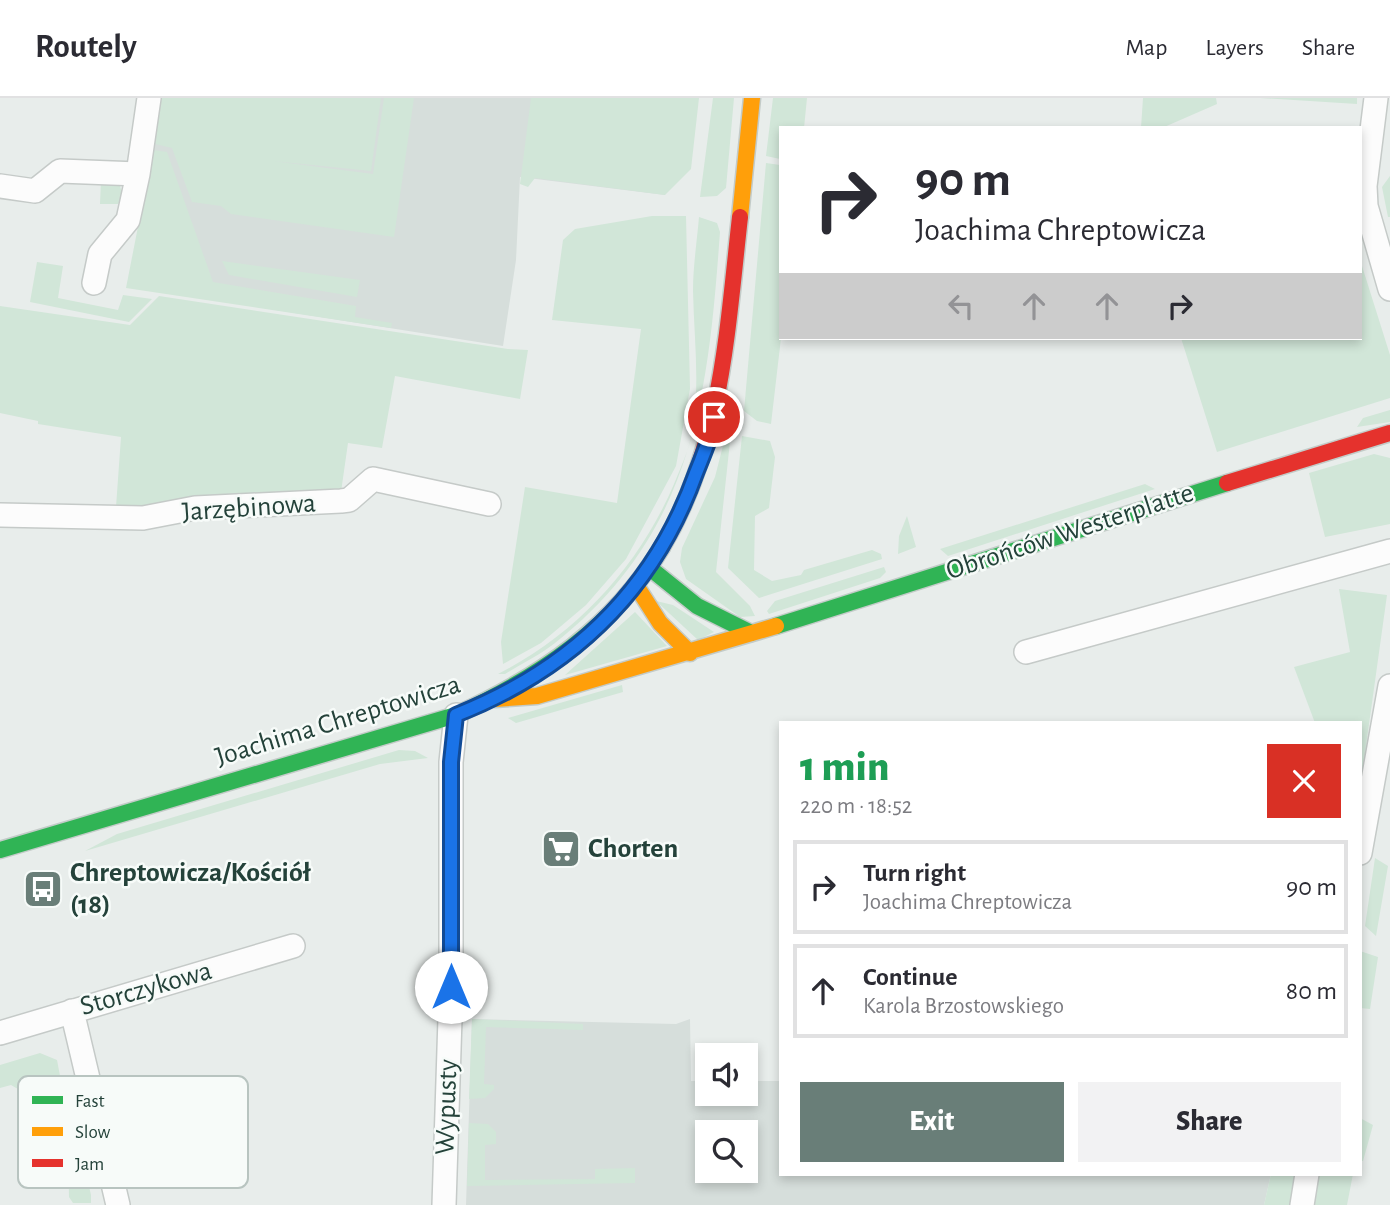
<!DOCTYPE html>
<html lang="en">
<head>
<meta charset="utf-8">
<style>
  body { margin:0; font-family:"Alegreya Sans",sans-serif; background:#f2f2f3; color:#2b2b33; height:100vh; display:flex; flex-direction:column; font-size:26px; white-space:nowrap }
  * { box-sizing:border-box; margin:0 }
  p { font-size:23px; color:#7c7c81 }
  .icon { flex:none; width:38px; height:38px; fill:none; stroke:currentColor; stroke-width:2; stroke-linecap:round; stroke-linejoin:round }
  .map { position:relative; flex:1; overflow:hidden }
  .sheet { position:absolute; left:779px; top:623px; width:583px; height:455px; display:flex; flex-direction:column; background:#fff; border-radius:0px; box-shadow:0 4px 10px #0003 }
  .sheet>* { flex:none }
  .top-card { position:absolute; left:779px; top:28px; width:583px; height:214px; border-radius:0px; box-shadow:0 4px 10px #0003; background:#fff; color:#2b2b33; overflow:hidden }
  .tools { position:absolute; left:695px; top:945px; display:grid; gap:14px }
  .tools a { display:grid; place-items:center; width:63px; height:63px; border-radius:0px; background:#fff; box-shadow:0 4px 10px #0003; font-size:35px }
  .pin { position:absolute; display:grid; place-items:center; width:60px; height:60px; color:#fff; margin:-30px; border:4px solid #fff; border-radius:50%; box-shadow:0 2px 7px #0007 }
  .me { position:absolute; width:77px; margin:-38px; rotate:0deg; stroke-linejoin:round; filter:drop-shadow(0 0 5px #0008) }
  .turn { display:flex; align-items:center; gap:24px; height:147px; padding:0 21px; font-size:32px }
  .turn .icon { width:91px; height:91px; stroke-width:2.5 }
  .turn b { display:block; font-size:49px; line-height:60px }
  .lanes { display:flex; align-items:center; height:66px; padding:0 21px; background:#0003; justify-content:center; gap:35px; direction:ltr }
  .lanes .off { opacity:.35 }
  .round { display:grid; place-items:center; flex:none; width:74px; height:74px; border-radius:0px; background:#f2f2f3 }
  .head { display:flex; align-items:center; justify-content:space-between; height:119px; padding:0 21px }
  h1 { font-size:42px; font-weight:800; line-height:52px; color:#1e9e55 }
  .primary-button { display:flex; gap:14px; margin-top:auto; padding:14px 21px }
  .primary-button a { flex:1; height:80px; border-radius:0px; background:#697e78; color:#fff; font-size:28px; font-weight:800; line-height:80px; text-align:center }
  .primary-button a+a { background:#f2f2f3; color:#2b2b33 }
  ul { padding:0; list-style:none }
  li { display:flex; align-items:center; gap:21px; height:94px; margin:0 14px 10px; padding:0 7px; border:4px solid #e1e1e2; border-radius:0px }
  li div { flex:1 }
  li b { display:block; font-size:26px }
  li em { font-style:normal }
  header { display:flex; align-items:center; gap:42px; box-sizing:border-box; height:98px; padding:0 35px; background:#fff; border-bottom:2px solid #e1e1e2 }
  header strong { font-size:33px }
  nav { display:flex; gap:38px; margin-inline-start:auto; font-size:24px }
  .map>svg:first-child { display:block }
  .built { fill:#d6dedb; fill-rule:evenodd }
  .green { fill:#d1e6d8 }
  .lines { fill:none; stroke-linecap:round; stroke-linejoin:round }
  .street-casing { stroke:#c5cac8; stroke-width:26 }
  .fast-casing { stroke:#c3cbc8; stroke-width:19 }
  .slow-casing { stroke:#c3cbc8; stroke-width:19 }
  .jam-casing { stroke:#c3cbc8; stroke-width:19 }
  .street { stroke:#fcfcfc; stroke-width:23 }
  .fast { stroke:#30b455; stroke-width:16 }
  .slow { stroke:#ff9f0a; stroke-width:16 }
  .jam { stroke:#e5322d; stroke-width:16 }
  .route-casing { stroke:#114b97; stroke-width:18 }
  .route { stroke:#1a73e8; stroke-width:12 }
  .labels { text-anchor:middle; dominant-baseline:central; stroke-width:5; stroke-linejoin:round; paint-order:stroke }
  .street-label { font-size:28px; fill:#24423a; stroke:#f7fbf9 }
  .poi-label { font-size:28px; font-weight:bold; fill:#24423a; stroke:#f7fbf9; text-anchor:start }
  .key { fill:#f7fbf9; stroke:#b8c4c0; stroke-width:2 }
  .key-label { font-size:19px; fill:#24423a }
</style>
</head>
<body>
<header>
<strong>Routely</strong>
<nav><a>Map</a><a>Layers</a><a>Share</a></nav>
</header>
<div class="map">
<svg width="1390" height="1107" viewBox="0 0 1390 1107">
  <rect width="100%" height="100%" fill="#e8edeb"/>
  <path class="built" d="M 161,0 L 675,0 L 665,97 L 520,79 L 516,162 L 503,248 L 131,189 Z
    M 472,921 L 676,926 L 690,921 L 691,983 L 707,983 L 707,996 L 746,996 L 746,983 L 780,983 L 780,1076 L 1271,1076 L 1264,1107 L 466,1107 ZM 707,1034 L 746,1034 L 746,1073 L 707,1073 Z"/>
  <path class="green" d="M 157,0 L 381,0 L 371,73 L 273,63 L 373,76 L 384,0 L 414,0 L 394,139 L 231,116 L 221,108 L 192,104 L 172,50 L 151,45 Z
    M 531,0 L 699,0 L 691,71 L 665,97 L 535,80 L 528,89 L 520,86 Z
    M 713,0 L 734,0 L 726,90 L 717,98 L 700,99 Z
    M 773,0 L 807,0 L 804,30 L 780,30 L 780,61 L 766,58 Z
    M 1143,0 L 1216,0 L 1217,6 L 1162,30 L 1141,30 Z
    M 1260,0 L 1357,0 L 1357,6 Z
    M 153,52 L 167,54 L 213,184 L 356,208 L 355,219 L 392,225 L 391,230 L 126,190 Z
    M 766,65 L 780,67 L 781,240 L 771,326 L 757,323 L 744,313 Z
    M 1390,78 L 1390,119 L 1388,119 L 1382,89 Z
    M 101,82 L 120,88 L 123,98 L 118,106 L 100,106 Z
    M 652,118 L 686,118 L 690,291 L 676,368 L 626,461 L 586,507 L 541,545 L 503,566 L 501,544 L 525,389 L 617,405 L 641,231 L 552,222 L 563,142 L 575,131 Z
    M 699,119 L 717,125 L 720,134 C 708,299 694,435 555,545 C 540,557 521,566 505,576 L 498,576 C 578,535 639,468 674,386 C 680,371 687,356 691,341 C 701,292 694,242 693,193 C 693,168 697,143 699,119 Z
    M 222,163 L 360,182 L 357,199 L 229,177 Z
    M 37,164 L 63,168 L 58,200 L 118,212 L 123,197 L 152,201 L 129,224 L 30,204 Z
    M 1362,168 L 1390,257 L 1390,300 L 1217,354 L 1181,240 L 1360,240 Z
    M 159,198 L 508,251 L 528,252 L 520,301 L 395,278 L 382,350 L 348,345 L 341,394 L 306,401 L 116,409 L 121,339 L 38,326 L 38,323 L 0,315 L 0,208 L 130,227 Z
    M 1390,312 L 1390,324 L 1357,329 L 1363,320 Z
    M 729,324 L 732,325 L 716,474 L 750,508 L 755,518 L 740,519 L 686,481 L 680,464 L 682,450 L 715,379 Z
    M 742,338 L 770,343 L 775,359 L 769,410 L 755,418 L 754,472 L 772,483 L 801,477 L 804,472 L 872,452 L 881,456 L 882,461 L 759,500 L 728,470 Z
    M 1374,356 L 1390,360 L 1390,426 L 1325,439 L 1309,375 Z
    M 1145,386 L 1155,391 L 948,458 L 940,451 Z
    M 907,418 L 916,449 L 898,456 L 899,438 Z
    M 884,469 L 886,474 L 880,480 L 769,516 L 767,513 L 775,503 Z
    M 1339,491 L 1387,497 L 1360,691 L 1360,625 L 1315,625 L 1294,569 L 1350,554 Z
    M 656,503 L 673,507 L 714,534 L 698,542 Z
    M 635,514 L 667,548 L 565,577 Z
    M 622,587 L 623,594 L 516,625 L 508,620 Z
    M 399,652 L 415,653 L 428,660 L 380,666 L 85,753 L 117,736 Z
    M 1375,760 L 1388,768 L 1376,838 L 1365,828 Z
    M 1360,853 L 1378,859 L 1370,911 L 1360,910 Z
    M 472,921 L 583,926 L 583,932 L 486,929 L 484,986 L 494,987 L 494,991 L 485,1000 L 469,1001 Z
    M 40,955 L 57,962 L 64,999 L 42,1005 L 11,987 L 0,990 L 0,967 Z
    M 70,1006 L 91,1097 L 91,1105 L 73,1105 L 69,1099 L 68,1044 L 54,1011 Z
    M 1360,1020 L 1373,1027 L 1363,1063 L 1360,1063 Z
    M 469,1025 L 488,1026 L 496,1034 L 496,1046 L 485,1047 L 485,1082 L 595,1081 L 595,1071 L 635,1070 L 635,1085 L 467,1088 Z
    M 1271,1076 L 1299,1076 L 1294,1107 L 1264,1107 Z
    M 1317,1076 L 1353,1076 L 1347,1107 L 1313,1107 Z"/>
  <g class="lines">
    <g class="street-casing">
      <path id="street" d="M 1376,0 L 1365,88 L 1366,108 L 1390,191
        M 0,88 L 35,93 L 60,73 L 138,76 L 149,0
        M 94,185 L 100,156 L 128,122 L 138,76
        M 0,417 L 143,420 L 195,410 L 341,403 L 349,402 L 373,381 L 489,406
        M 1026,554 L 1390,453
        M 1360,755 L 1390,588
        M 72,913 L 118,1107
        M 0,935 L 293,848
        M 444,1107 L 451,889 L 451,664 L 456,617
        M 1302,1107 L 1307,1076"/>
    </g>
    <g class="fast-casing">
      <path id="fast" d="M 651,471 L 697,508 L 751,535
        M 776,528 L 1227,385
        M 0,752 L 456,617 C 539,579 614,529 662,449"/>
    </g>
    <g class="slow-casing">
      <path id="slow" d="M 740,119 L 752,0
        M 637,489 L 660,525 L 690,555
        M 495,601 L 537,598 L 776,528"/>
    </g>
    <g class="jam-casing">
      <path id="jam" d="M 1227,385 L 1390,335
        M 662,449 C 722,348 727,233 740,119"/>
    </g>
    <use href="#street" class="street"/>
    <use href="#fast" class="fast"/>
    <use href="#slow" class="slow"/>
    <use href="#jam" class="jam"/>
  </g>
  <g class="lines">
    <g class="route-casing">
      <path id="route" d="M 451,889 L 451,664 L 456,617 C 572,571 654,493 696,375 C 703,357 712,338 714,319"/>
    </g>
    <use href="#route" class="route"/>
  </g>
  <defs>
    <g id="supermarket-square" transform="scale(2.0125)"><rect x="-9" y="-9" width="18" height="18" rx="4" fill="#697e78" stroke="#f7fbf9"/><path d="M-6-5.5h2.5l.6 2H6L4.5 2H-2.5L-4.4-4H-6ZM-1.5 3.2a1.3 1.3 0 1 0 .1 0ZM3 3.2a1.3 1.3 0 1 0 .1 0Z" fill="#fff"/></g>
    <g id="bus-square" transform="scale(2.0125)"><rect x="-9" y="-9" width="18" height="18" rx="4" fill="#697e78" stroke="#f7fbf9"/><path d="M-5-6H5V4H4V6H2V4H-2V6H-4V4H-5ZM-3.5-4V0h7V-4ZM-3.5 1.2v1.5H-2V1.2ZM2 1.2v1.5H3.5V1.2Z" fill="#fff"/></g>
  </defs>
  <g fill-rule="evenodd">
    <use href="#supermarket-square" x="561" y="751"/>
    <use href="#bus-square" x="43" y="791"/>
  </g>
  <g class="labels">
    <g class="street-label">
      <text transform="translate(249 410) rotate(-4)">Jarzębinowa</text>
      <text transform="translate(1070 434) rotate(-18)">Obrońców Westerplatte</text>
      <text transform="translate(338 623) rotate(-17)">Joachima Chreptowicza</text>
      <text transform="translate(146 891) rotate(-16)">Storczykowa</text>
      <text transform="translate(447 1009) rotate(-88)">Wypusty</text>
    </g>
    <g class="poi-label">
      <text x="588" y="751">Chorten</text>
      <text x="70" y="775">Chreptowicza/Kościół<tspan x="70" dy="32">(18)</tspan></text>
    </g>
  </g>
  <rect x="18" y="978" width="230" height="112" rx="10" class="key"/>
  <rect x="32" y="998" width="31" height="8" fill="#30b455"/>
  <rect x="32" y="1029" width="31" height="9" fill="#ff9f0a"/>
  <rect x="32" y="1061" width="31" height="8" fill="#e5322d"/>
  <g class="key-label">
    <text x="75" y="1009">Fast</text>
    <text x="75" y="1040">Slow</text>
    <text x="75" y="1072">Jam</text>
  </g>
</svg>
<div class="tools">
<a><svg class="icon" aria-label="sound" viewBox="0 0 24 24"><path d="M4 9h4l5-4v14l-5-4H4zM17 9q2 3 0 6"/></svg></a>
<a><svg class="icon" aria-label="search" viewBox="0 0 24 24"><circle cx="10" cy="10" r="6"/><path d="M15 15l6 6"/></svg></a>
</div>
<div class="pin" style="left:714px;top:319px;background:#d93025"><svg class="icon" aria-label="arrive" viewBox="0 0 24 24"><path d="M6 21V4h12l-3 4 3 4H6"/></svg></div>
<svg class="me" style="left:451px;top:889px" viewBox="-20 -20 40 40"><circle r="19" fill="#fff"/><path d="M0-13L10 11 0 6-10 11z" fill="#1a73e8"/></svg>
<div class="top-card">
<div class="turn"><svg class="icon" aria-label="right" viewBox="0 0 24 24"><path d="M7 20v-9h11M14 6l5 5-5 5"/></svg><div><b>90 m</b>Joachima Chreptowicza</div></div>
<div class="lanes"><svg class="icon off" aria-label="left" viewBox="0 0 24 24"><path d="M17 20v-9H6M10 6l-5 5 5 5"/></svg><svg class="icon off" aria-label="ahead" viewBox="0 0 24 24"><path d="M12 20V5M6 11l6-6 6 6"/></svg><svg class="icon off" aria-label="ahead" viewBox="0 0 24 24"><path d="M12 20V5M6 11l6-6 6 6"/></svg><svg class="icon" aria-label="right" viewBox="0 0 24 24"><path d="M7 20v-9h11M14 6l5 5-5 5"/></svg></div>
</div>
<section class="sheet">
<div class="head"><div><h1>1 min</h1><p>220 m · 18:52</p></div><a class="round" style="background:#d93025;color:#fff"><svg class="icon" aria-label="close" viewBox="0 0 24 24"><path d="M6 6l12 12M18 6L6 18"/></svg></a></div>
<ul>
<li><svg class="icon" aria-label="right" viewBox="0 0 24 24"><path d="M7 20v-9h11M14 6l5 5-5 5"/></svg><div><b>Turn right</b><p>Joachima Chreptowicza</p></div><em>90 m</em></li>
<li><svg class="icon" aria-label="ahead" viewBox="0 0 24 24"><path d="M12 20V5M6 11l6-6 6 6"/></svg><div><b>Continue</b><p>Karola Brzostowskiego</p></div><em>80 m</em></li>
</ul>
<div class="primary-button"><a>Exit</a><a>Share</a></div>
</section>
</div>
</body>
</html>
